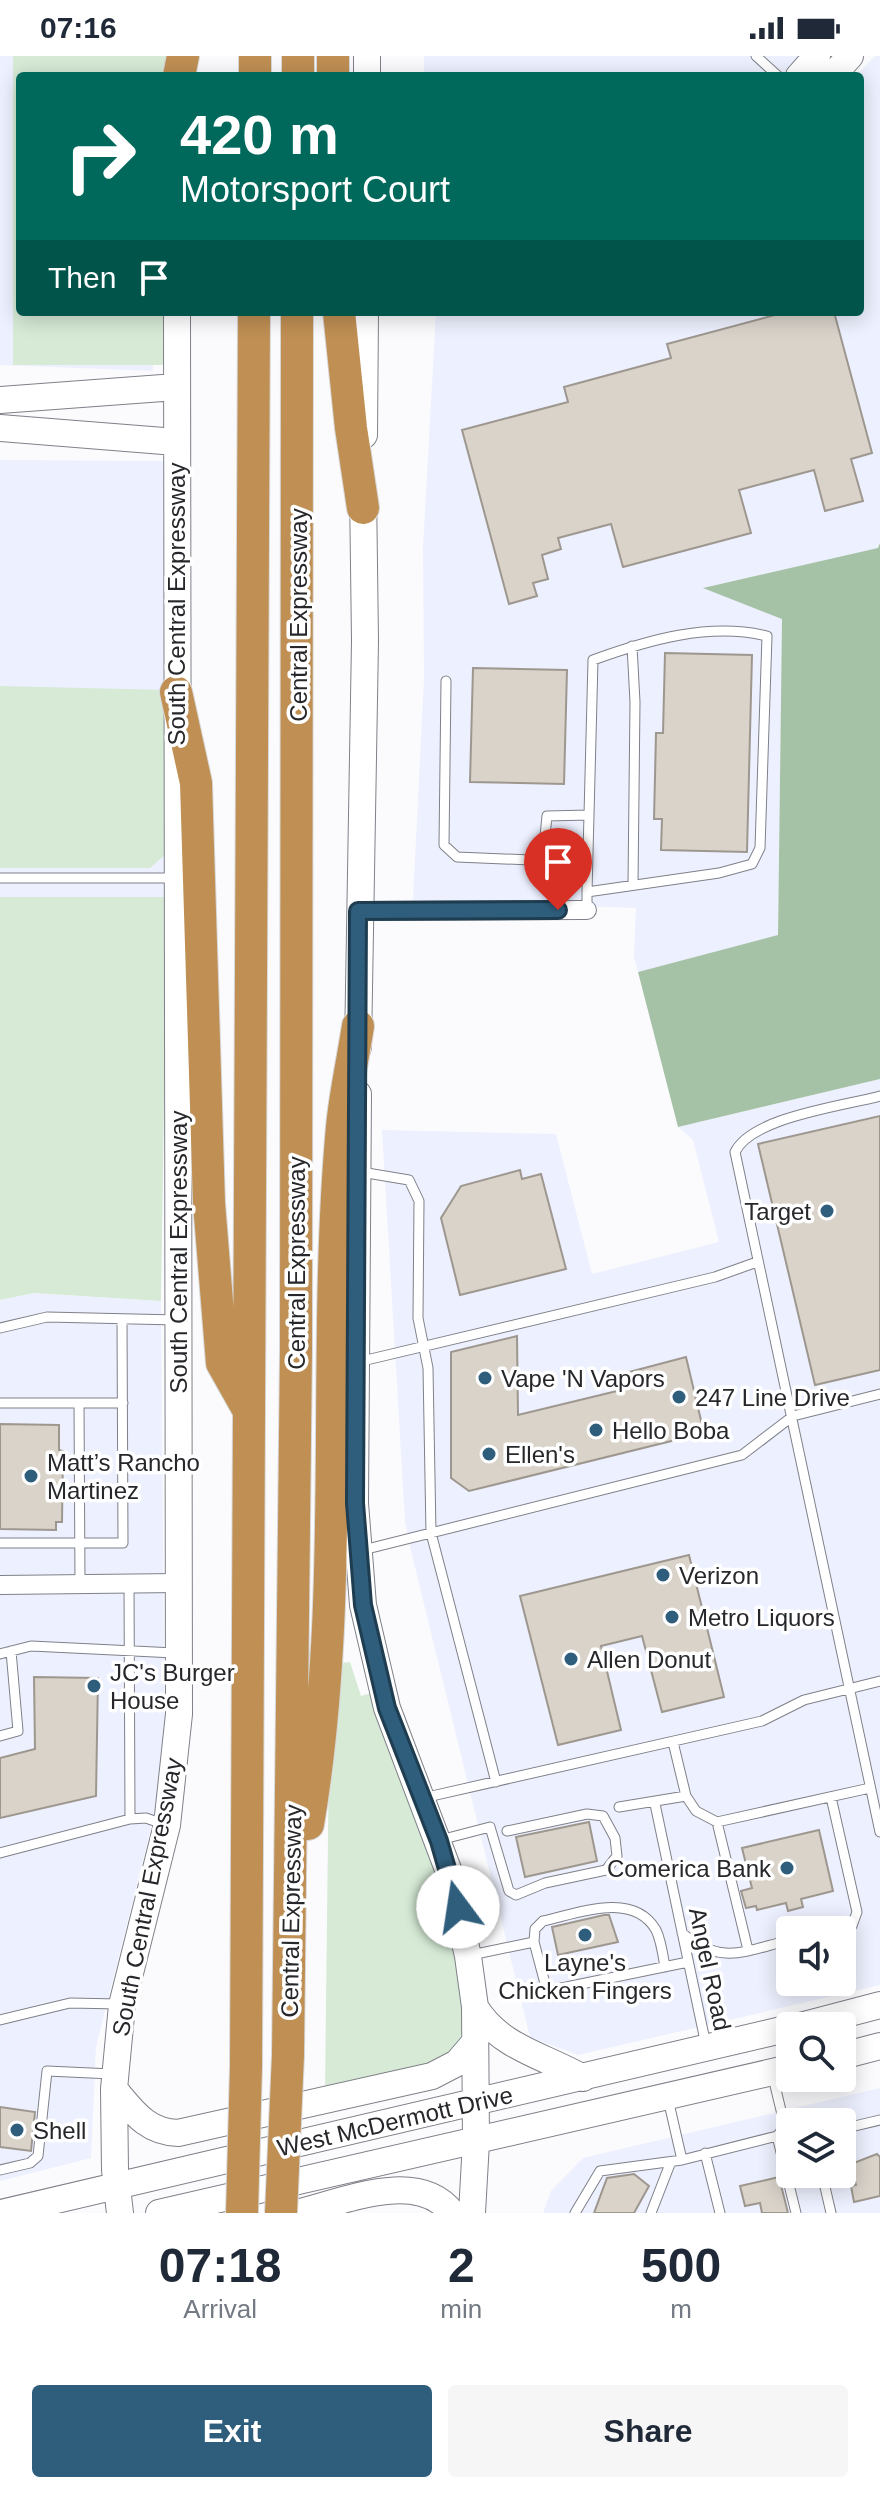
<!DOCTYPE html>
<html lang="en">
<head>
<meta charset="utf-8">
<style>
  body { margin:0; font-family:Helvetica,sans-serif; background:#f6f6f7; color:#1f2937; height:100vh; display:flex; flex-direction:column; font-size:30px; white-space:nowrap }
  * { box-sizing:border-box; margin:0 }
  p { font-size:26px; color:#747a83 }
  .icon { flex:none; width:44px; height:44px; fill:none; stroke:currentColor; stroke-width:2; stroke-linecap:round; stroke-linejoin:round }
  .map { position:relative; height:2157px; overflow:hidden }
  .drawer { display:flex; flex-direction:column; background:#fff; flex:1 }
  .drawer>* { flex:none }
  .top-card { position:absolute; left:16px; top:16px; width:848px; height:244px; border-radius:8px; box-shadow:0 4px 20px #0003; background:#00695c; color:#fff; overflow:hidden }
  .buttons { position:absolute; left:776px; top:1860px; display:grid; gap:16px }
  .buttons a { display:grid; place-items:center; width:80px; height:80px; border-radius:8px; background:#fff; box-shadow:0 4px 20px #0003; font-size:40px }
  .pin { position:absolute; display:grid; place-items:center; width:68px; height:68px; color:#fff; margin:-82px -34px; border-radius:50% 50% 50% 0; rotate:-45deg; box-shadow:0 0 8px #0007 }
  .pin .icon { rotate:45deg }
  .me { position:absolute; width:88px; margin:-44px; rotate:346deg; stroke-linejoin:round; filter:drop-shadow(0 0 6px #0008) }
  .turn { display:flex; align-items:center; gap:28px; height:168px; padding:0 32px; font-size:36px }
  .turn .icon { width:104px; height:104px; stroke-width:2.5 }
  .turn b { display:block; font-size:56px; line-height:68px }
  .then { display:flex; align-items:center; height:76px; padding:0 32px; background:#0003; gap:16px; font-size:30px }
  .eta { display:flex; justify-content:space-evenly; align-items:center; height:136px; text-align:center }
  .eta b { font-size:48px; font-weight:800; line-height:56px }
  .primary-button { display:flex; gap:16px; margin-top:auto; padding:16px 32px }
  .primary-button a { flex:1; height:92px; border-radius:8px; background:#2f5e7d; color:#fff; font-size:32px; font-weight:800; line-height:92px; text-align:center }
  .primary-button a+a { background:#f6f6f7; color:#1f2937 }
  .status { display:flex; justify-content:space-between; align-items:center; height:56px; padding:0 40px; background:#fff; direction:ltr }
  .status svg { height:22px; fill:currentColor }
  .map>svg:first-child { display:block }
  .built { fill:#edf0fe; fill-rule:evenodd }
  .green { fill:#d6ead6 }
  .forest { fill:#a6c2a6 }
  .building { fill:#d9d3ca; stroke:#9d978f; stroke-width:2 }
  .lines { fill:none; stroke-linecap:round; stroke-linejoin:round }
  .lane-casing { stroke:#7f8089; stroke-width:11 }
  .street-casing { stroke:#7f8089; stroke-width:20 }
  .secondary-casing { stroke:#7f8089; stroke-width:28 }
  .highway-casing { stroke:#d8d8d9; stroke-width:34 }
  .lane { stroke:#fff; stroke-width:9 }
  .street { stroke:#fff; stroke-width:18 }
  .secondary { stroke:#fff; stroke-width:26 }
  .highway { stroke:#bf8f53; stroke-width:32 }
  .highway-bridge-casing { stroke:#d8d8d9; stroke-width:34; stroke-linecap:butt }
  .highway-bridge { stroke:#bf8f53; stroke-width:32 }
  .route-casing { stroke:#1f3d51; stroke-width:20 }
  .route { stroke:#2f5e7d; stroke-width:14 }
  .poi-dot { fill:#2f5e7d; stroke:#fff; stroke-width:3 }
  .labels { text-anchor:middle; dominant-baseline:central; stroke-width:7; stroke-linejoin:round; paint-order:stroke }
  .street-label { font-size:24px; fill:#26272a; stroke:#fff }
  .poi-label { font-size:24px; fill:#26272a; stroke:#fff; text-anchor:start }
</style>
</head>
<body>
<div class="status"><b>07:16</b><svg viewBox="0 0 49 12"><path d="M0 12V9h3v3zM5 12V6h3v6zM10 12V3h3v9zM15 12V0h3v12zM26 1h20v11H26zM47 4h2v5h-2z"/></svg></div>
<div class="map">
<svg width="880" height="2157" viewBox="0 0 880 2157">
  <rect width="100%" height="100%" fill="#fbfbfd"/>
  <path class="built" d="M 0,0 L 146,0 L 20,20 L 20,256 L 151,256 L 153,315 L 0,309 Z
    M 424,0 L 800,0 L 783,20 L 424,20 Z
    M 875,0 L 880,0 L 880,487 L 878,492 L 782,563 L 778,880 L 638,916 L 634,901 L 636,852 L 413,844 L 424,623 L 423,491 L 436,256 L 860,256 L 860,20 L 856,20 Z
    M 0,404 L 164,405 L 167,841 L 0,841 Z
    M 880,1023 L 880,1929 L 578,1999 L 530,1981 L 411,1495 L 405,1465 L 382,1074 L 556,1078 L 592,1218 L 719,1186 L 693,1084 L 678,1071 ZM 790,1874 L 842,1874 L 842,1926 L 790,1926 Z
    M 34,1237 L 161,1245 L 165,1716 L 96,1991 L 91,2102 L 0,2125 L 0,1244 Z
    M 880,2032 L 880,2157 L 543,2157 L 551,2135 L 583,2102 ZM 790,2066 L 842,2066 L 842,2118 L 790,2118 Z"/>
  <path class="green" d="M 13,0 L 169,0 L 169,20 L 20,20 L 20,256 L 168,256 L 165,309 L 13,309 Z
    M 0,630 L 168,634 L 167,797 L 150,812 L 0,812 Z
    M 0,841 L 167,841 L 161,1245 L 34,1237 L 0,1244 Z
    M 350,1606 L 361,1640 L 372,1637 C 400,1709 497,1939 451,2004 L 325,2035 L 330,1608 Z"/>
  <path class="forest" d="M 880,487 L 880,1023 L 678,1071 L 638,916 L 778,879 L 782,563 L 703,532 L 878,492 Z"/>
  <path class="building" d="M 786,256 L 834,256 L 872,397 L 851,403 L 863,445 L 825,455 L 814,414 L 739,434 L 751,477 L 623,511 L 611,468 L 558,482 L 561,493 L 542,499 L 548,523 L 533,527 L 537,540 L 509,548 L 462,374 L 568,346 L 564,331 L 671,302 L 667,288 Z
    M 665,597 L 752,599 L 747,796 L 661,794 L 662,763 L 654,763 L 656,677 L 663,677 Z
    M 473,612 L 567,614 L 564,728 L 470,726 Z
    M 880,1060 L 880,1314 L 815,1329 L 758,1088 Z
    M 520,1114 L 522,1123 L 541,1118 L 566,1213 L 460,1239 L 441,1162 L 461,1130 Z
    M 517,1280 L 518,1359 L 617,1335 L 614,1320 L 686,1301 L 704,1377 L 469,1435 L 451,1422 L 451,1296 Z
    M 0,1368 L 59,1369 L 59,1394 L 63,1395 L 62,1466 L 56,1466 L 56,1474 L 0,1473 Z
    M 689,1499 L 724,1641 L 662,1656 L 642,1580 L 601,1590 L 621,1674 L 558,1689 L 520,1540 Z
    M 34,1621 L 98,1622 L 96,1740 L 0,1762 L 0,1702 L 35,1693 Z
    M 589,1766 L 597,1805 L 525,1821 L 516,1781 Z
    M 819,1774 L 833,1835 L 801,1843 L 803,1851 L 788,1855 L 786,1847 L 757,1854 L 756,1850 L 746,1852 L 741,1835 L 752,1832 L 742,1792 Z
    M 604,1859 L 609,1859 L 618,1886 L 558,1899 L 552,1871 Z
    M 0,2051 L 35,2056 L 31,2095 L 0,2091 Z
    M 877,2098 L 880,2101 L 880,2140 L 854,2146 L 851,2130 L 856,2129 L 851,2108 Z
    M 634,2118 L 649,2130 L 634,2157 L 594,2157 L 607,2122 Z
    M 779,2121 L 788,2157 L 762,2157 L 760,2147 L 745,2150 L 740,2130 Z"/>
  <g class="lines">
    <g class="lane-casing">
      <path id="lane" d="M 756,0 L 778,20
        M 632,590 L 635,646 L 633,828
        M 446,625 L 444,789 L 457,801 L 531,804 L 543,800 L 547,760 L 589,759
        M 0,822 L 174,822
        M 587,854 L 587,836 L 593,604 C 648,584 709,566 767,580 L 760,792 L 752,808 L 719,817 L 587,836
        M 880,1040 C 843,1050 752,1061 735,1096 L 880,1776
        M 361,1116 L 409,1124 L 419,1145 L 418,1262 L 428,1312 L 431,1477 L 496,1726
        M 0,1272 L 47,1261 L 177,1264
        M 358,1306 L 715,1221 L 757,1206
        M 0,1347 L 123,1347
        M 79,1347 L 80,1528
        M 0,1487 L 123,1487 L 122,1263
        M 363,1494 L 742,1399 L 793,1360 L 880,1338
        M 129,1527 L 130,1763
        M 0,1598 L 31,1590 L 175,1597
        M 0,1680 L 18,1675 L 11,1595
        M 673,1686 L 686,1740
        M 831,1741 L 857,1856 L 852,1870 L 834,1874
        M 423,1742 L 762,1665 L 804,1644 L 880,1625
        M 655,1748 L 706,1989
        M 619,1751 L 686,1740 L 696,1755 L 717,1766 L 870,1732
        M 717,1766 L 748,1894
        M 440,1784 L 490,1771 L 509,1835 L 516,1839 L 545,1827 L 606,1814 L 617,1800 L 615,1782 L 603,1760 L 587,1758 L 507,1775
        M 0,1797 L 130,1763 L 146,1762 L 163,1768
        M 682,1877 C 722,1910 744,1895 790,1884
        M 534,1886 L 535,1873 L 543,1865 C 576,1858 633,1834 656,1874 C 661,1884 663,1899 665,1911
        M 471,1899 L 534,1886 L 547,1935 L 688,1906
        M 0,1964 L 70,1947 L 119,1948
        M 772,2017 L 785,2071 L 790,2073
        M 668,2043 L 682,2104 L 777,2080 L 785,2071
        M 842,2073 L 880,2064
        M 777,2080 L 796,2157
        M 705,2097 L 720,2157
        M 0,2114 L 30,2107 L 38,2100 L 47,2015 L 112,2018
        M 822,2118 L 831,2157
        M 575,2157 L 600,2115 L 682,2104
        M 651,2157 L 670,2108"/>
    </g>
    <g class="street-casing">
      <path id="street" d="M 358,855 L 587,854
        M 0,1529 L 178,1527"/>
    </g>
    <g class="secondary-casing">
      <path id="secondary" d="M 367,0 L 367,20
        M 799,20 L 817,0
        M 832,20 L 850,0
        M 0,344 L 176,331
        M 0,372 L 176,386
        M 364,379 L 365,256
        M 358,991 L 365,585 L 363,434
        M 358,1038 L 355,1447 L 363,1549 L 387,1652 L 449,1816 L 468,1900 L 475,1951 L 476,2086 L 472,2157
        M 475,1951 C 500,1992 543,1999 583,2022
        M 800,1970 L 880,1949
        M 842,2000 L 880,1990
        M 114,2033 C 133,2055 146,2076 178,2077 L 432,2020 L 457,2007 L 475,1986
        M 1,2157 L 790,1972
        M 120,2157 L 115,2114 L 114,2033 L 122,1949 L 167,1769 L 179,1658 L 177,256
        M 159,2157 L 790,2012
        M 296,2157 C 343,2146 418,2112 452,2157"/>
    </g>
    <g class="highway-casing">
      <path id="highway" d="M 333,0 L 333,20
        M 179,20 L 183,0
        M 255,20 L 255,0
        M 298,20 L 298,0
        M 339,256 L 351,372 L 363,452
        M 176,636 L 196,727 L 209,1147 L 222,1307 L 249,1355
        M 308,1768 C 347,1538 321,1303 342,1071 C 345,1038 353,1003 358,970
        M 288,1999 L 296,1293 L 297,256
        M 246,2010 L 254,256"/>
    </g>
    <use href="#lane" class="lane"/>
    <use href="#street" class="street"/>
    <use href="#secondary" class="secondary"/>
    <use href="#highway" class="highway"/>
    <g class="highway-bridge-casing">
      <path id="highway-bridge" d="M 242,2157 L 246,2010
        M 281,2157 L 288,1999"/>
    </g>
    <use href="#highway-bridge" class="highway-bridge"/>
  </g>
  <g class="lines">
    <g class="route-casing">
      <path id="route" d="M 458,1851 L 439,1785 L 387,1652 L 363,1549 L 355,1447 L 358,855 L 558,854"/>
    </g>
    <use href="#route" class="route"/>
  </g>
  <g class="poi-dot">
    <circle cx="827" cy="1155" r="8"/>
    <circle cx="485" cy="1322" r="8"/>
    <circle cx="679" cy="1341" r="8"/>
    <circle cx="596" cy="1374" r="8"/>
    <circle cx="489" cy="1398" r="8"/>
    <circle cx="31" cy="1420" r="8"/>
    <circle cx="663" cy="1519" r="8"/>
    <circle cx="672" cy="1561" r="8"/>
    <circle cx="571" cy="1603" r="8"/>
    <circle cx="94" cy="1630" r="8"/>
    <circle cx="787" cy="1812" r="8"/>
    <circle cx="585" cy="1879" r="8"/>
    <circle cx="17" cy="2074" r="8"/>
  </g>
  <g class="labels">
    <g class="street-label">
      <text transform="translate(176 548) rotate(-90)">South Central Expressway</text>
      <text transform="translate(298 559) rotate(-90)">Central Expressway</text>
      <text transform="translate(178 1196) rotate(-90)">South Central Expressway</text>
      <text transform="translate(296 1207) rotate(-90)">Central Expressway</text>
      <text transform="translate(147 1841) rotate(-79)">South Central Expressway</text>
      <text transform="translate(291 1855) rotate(-89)">Central Expressway</text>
      <text transform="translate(710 1913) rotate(78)">Angel Road</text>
      <text transform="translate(395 2065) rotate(-13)">West McDermott Drive</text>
    </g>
    <g class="poi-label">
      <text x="811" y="1155" text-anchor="end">Target</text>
      <text x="501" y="1322">Vape 'N Vapors</text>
      <text x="695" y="1341">247 Line Drive</text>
      <text x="612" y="1374">Hello Boba</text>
      <text x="505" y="1398">Ellen's</text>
      <text x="47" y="1406">Matt’s Rancho<tspan x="47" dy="28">Martinez</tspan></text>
      <text x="679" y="1519">Verizon</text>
      <text x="688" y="1561">Metro Liquors</text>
      <text x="587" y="1603">Allen Donut</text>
      <text x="110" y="1616">JC's Burger<tspan x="110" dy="28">House</tspan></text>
      <text x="771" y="1812" text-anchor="end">Comerica Bank</text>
      <text x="585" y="1906" text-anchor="middle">Layne's<tspan x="585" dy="28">Chicken Fingers</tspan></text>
      <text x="33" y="2074">Shell</text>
    </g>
  </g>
</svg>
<div class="buttons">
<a><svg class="icon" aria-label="sound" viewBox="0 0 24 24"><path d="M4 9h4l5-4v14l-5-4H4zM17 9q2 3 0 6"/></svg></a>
<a><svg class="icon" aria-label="search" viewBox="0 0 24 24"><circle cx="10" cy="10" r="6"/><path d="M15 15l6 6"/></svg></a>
<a><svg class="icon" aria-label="layers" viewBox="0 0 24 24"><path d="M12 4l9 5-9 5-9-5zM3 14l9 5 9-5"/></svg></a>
</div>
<div class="pin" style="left:558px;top:854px;background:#d93025"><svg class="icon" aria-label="arrive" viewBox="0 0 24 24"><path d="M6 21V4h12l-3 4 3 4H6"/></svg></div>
<svg class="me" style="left:458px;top:1851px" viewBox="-20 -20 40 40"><circle r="19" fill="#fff"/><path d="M0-13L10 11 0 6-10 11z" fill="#2f5e7d"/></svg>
<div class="top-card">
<div class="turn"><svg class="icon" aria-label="right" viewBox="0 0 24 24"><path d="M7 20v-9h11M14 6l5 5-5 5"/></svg><div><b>420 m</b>Motorsport Court</div></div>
<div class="then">Then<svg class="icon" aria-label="arrive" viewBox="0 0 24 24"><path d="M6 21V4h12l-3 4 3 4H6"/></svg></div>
</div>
</div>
<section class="drawer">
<div class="eta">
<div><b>07:18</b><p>Arrival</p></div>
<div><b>2</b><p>min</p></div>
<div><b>500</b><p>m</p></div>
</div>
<div class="primary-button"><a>Exit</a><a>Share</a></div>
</section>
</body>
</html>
